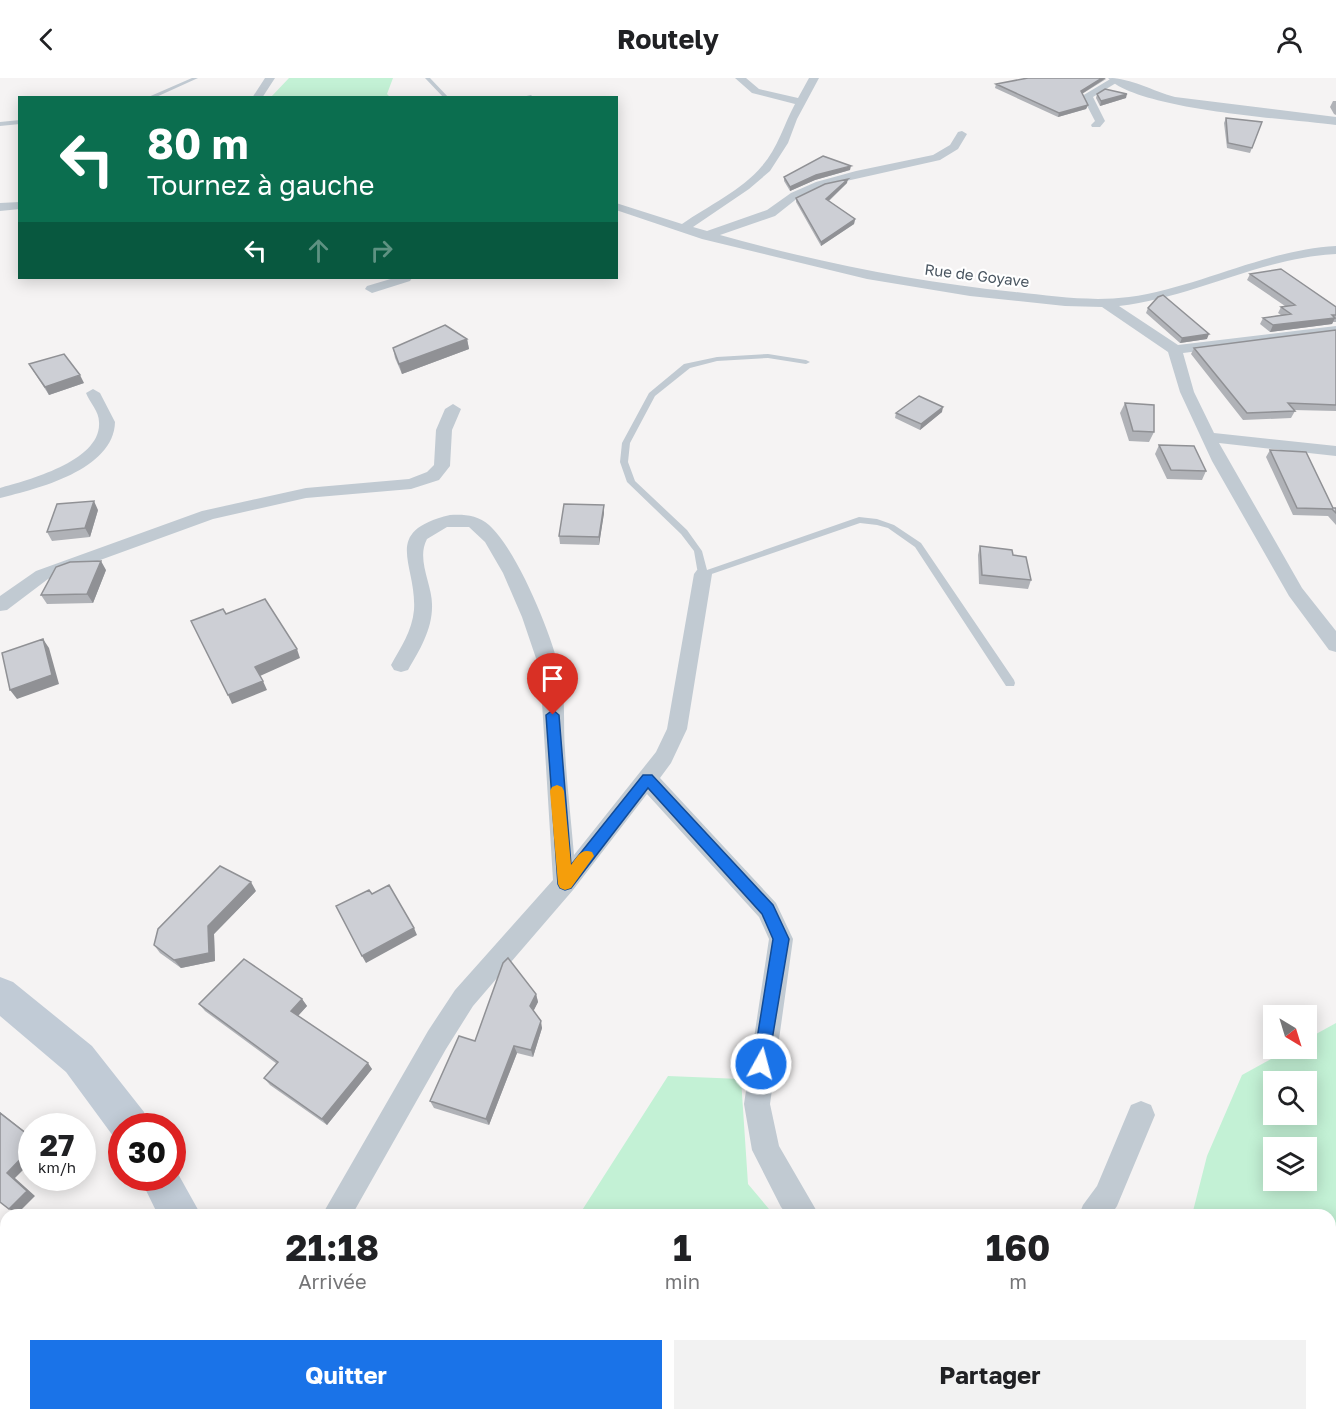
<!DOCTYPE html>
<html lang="fr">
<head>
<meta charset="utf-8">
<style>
  body { margin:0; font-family:"Golos Text",sans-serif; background:#f2f2f2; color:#202124; height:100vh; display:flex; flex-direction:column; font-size:22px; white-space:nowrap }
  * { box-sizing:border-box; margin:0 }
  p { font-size:20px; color:#757577 }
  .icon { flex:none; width:33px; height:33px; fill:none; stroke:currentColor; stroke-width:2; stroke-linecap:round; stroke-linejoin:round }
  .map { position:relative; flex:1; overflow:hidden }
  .details { position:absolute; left:0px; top:1131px; width:1336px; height:212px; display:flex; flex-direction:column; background:#fff; border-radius:18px 18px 0 0; box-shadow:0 3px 15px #0003 }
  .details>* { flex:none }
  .banner { position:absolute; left:18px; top:18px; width:600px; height:183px; border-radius:0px; box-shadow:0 3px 15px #0003; background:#0b6e4f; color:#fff; overflow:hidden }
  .needle { width:39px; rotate:142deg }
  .tools { position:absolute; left:1263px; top:927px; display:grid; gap:12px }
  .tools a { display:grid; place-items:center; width:54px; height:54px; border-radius:0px; background:#fff; box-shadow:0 3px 15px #0003; font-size:30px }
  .speed { position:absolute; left:18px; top:1035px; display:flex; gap:12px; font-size:30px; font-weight:700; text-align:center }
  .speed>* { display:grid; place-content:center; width:78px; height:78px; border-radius:50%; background:#fff; box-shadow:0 3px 15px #0003; line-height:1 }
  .speed small { font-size:15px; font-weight:400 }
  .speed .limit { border:9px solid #d22; background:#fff; color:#111 }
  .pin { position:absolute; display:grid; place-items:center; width:51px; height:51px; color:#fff; margin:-62px -26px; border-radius:50% 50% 50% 0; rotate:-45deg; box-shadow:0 0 6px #0007 }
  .pin .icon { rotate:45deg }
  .me { position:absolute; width:66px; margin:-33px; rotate:7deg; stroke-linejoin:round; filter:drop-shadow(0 0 4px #0008) }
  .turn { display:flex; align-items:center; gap:21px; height:126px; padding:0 30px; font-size:27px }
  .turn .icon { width:78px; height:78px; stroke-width:2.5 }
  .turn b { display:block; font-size:42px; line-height:51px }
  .lanes { display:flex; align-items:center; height:57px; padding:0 30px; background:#0003; justify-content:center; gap:30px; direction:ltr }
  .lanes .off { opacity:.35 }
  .eta { display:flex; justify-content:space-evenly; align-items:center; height:102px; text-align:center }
  .eta b { font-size:36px; font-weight:700; line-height:42px }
  .action { display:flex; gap:12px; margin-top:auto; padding:12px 30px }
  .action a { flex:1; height:69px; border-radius:0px; background:#1a73e8; color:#fff; font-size:24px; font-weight:700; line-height:69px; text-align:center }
  .action a+a { background:#f2f2f2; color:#202124 }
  header { display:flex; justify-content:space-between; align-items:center; height:78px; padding:0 30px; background:#fff; font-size:27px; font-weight:700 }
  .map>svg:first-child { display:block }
  .green { fill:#c3f1d5; fill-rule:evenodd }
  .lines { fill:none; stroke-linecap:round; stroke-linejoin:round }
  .service { fill:#c1cad2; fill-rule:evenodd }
  .minor { fill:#c1cad2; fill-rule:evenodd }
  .tertiary { fill:#c1cad2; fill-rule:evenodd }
  .secondary { fill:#c1cbd6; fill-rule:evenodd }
  .wall { fill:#b0b2b7 }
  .shaded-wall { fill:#909195 }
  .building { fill:#cdcfd5; stroke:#909195; stroke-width:1.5 }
  .route { fill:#1a73e8; stroke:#114b97; stroke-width:1.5 }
  .slow { fill:#f59e0b }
  .labels { text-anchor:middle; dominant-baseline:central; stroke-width:4.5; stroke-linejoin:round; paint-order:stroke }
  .far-street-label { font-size:15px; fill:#4a5661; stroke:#fff }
</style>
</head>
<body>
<header><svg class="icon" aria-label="back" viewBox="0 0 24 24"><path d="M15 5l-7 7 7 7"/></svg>Routely<svg class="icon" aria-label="person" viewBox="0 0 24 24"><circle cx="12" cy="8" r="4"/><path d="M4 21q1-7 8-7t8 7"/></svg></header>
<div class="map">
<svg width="1336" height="1342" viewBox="0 0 1336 1342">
  <rect width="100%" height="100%" fill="#f5f3f3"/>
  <path class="green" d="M 289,0 L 393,0 L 387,16 L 390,19 L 271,19 Z
    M 1336,945 L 1336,1236 L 1334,1235 L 1331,1242 L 1330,1137 L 1192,1137 L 1207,1078 L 1242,997 L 1289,971 L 1306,970 L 1307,961 ZM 1274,1004 L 1306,1004 L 1306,1036 L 1274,1036 ZM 1274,1070 L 1306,1070 L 1306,1102 L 1274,1102 Z
    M 668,998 L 741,1001 L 748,1106 L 774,1137 L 579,1137 Z
    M 0,1270 L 6,1276 L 6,1336 L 67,1337 L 72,1342 L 0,1342 Z
    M 556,1337 L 951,1336 L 956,1342 L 556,1342 Z
    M 1139,1337 L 1139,1336 L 1278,1337 L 1275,1342 L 1138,1342 Z"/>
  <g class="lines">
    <path class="service" d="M 192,0 L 198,0 L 154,20 L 146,20 Z
      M 425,0 L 430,0 L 449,20 L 444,20 Z
      M 531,17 L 533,19 L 522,20 L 522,19 Z
      M 20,42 L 20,46 L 0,48 L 0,44 Z
      M 768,276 L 806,282 L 810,284 L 806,286 L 768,280 L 717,283 L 690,290 L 655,318 L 630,365 L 628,384 L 635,403 L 687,452 L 702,473 L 707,492 L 859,439 L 877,441 L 894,447 L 921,465 L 1014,602 L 1015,605 L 1014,608 L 1006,608 L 915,469 L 888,450 L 877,447 L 860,445 L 703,499 L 698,496 L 694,473 L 681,456 L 627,404 L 620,384 L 622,365 L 649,315 L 684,286 L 717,279 Z"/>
    <path class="minor" d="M 265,0 L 275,0 L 262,20 L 252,20 Z
      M 735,0 L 746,0 L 759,11 L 798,20 L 809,0 L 819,0 L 797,41 L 788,65 L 770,93 L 749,111 L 693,149 L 707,153 L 767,132 L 791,115 L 816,104 L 856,93 L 933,77 L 950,67 L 958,54 L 962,53 L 967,56 L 958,71 L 940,82 L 824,108 L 799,119 L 775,138 L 720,157 C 817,184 915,204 1015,214 C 1053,218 1090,224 1129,219 C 1200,209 1264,172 1336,168 L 1336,176 C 1260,180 1195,219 1119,228 L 1178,267 L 1336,248 L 1336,256 L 1183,275 L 1194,314 L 1214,355 L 1336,368 L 1336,378 L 1219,365 L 1302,510 L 1336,553 L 1336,574 L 1329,572 L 1289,518 L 1212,383 L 1180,314 L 1168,274 L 1102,229 L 1065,228 L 970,218 L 867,201 L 702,161 L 616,132 L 616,125 L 682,146 C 708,128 742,112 762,88 C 778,70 784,46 795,26 L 752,15 Z
      M 1112,0 L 1121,2 L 1093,19 L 1105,43 L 1100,49 L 1092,49 L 1091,47 L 1095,43 L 1082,18 Z
      M 20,124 L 20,131 L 0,133 L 0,125 Z
      M 394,200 L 412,200 L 410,203 L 372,215 L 365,211 L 367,208 Z
      M 93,311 L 100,315 L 115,344 C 114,392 37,411 0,420 L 0,410 C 28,402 102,383 99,344 C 99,333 90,325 86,315 Z
      M 453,326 L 461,331 L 452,352 L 450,388 L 439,402 L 411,411 L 306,420 L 213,441 L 48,501 L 7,532 L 0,533 L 0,518 L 36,493 L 202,433 L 306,410 L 409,401 L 427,394 L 434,387 L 436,352 L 445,331 Z
      M 450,437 C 463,436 478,437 489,447 C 517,472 552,557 560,594 C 566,619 563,646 565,672 C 567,707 571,742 574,777 L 656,674 L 667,651 L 694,496 L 697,492 L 709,492 L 712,496 L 687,651 L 671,685 L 660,700 L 776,825 L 793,861 L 770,1026 L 779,1068 L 819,1137 L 787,1137 L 781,1129 L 752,1072 L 744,1026 L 769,861 L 759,839 L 647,716 L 573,812 L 473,928 L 446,971 L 352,1137 L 322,1137 L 428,953 L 455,912 L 553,802 L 540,592 L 522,539 L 503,495 L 485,464 L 469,449 L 447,449 L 427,461 C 416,481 432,506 432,526 C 433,550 420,572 408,592 L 401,594 L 394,592 L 391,587 C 401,569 412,553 414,532 C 417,485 380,454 450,437 Z
      M 1141,1023 L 1151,1027 L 1155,1037 L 1117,1128 L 1111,1137 L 1079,1137 L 1083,1127 L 1097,1108 L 1131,1027 Z"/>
    <path class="tertiary" d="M 1108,0 C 1132,0 1152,13 1175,19 L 1336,39 L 1336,47 C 1288,41 1138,32 1108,0 Z"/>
    <path class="secondary" d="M 0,899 L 13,904 L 92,968 L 144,1034 L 149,1048 L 122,1048 L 122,1064 L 116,1062 L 66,994 L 0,938 Z
      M 172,1085 L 201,1137 L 158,1137 L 140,1100 L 172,1100 Z
      M 248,1336 L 294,1336 L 296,1342 L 250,1342 Z"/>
  </g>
  <path class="wall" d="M 1106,1 L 1082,16 L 1088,27 L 1086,31 L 1058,39 L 995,10 L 996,6 Z
    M 1097,16 L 1126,20 L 1100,28 L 1096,20 Z
    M 1333,23 L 1336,23 L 1336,37 L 1334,36 L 1330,29 Z
    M 1226,40 L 1262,44 L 1250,75 L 1227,70 L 1224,45 Z
    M 850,92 L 815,102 L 790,113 L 784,103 L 784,99 Z
    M 847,105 L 829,123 L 855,141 L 854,146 L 821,168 L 796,124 L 796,120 Z
    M 1250,196 L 1336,229 L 1336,244 L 1333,244 L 1332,246 L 1270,254 L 1260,246 L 1263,240 L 1281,237 L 1278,235 L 1281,229 L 1285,228 L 1247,202 Z
    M 1148,230 L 1207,261 L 1180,265 L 1146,235 Z
    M 1336,252 L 1336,333 L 1293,332 L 1295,333 L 1291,340 L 1243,342 L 1191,276 L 1194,270 Z
    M 467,261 L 469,271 L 402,296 L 395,280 L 393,270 Z
    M 29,286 L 84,305 L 49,317 L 34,294 Z
    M 1125,325 L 1154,354 L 1149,364 L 1129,363 L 1120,335 Z
    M 942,334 L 920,352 L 895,340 L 896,335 Z
    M 1159,367 L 1206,393 L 1202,402 L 1167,401 L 1155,376 Z
    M 1270,372 L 1333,430 L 1336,430 L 1336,447 L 1328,438 L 1293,437 L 1266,379 Z
    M 98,432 L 90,459 L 52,463 L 47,454 Z
    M 604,435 L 599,467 L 560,466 L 559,458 Z
    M 980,468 L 1013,477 L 1031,502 L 1028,511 L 979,506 L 978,477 Z
    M 106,492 L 93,525 L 47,526 L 41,517 Z
    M 256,813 L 214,856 L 215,883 L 181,890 L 160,875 L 154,867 Z
    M 536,916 L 538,924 L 533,933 L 542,950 L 533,979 L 517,975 L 489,1047 L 434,1030 L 430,1023 Z
    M 302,921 L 307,928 L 298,938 L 372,991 L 327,1047 L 270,1007 L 264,1000 L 277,986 L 205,933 L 199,926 Z"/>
  <path class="shaded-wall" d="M 1102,0 L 1106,0 L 1080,17 L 1081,13 Z
    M 1127,16 L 1126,20 L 1100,28 L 1101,23 Z
    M 1088,27 L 1086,31 L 1058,39 L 1059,35 Z
    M 851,88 L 850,92 L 815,102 L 790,113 L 790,109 L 816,97 Z
    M 848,101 L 847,105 L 826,125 L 826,121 Z
    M 855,141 L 854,146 L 821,168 L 821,164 Z
    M 1335,240 L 1332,246 L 1270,254 L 1273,247 Z
    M 1209,256 L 1207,261 L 1180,265 L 1182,260 Z
    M 467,261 L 469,271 L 402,296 L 399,286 Z
    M 80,297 L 84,305 L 49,317 L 45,309 Z
    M 943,329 L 942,334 L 920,352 L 921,346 Z
    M 94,423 L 98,432 L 90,459 L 85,450 Z
    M 604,427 L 604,435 L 599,467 L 599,459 Z
    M 101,483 L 106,492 L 93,525 L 87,516 Z
    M 43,561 L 49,570 L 59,606 L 17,621 L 10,612 Z
    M 297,571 L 300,580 L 260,598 L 255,589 Z
    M 263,603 L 267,612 L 232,626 L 228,617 Z
    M 251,804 L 256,813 L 214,856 L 215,883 L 181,890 L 174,882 Z
    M 414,850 L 417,857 L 366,885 L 362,878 Z
    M 536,916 L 538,924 L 532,936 L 530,928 Z
    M 302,921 L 307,928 L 296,940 L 291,933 Z
    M 541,943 L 542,950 L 533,979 L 531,972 Z
    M 514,968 L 517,975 L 489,1047 L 486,1041 Z
    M 368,985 L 372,991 L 327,1047 L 322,1041 Z
    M 0,1034 L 32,1059 L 32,1060 L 0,1035 Z
    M 32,1069 L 32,1083 L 15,1100 L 35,1118 L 17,1136 L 9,1131 L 7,1095 Z"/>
  <path class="building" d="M 1028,0 L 1102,0 L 1081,13 L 1088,27 L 1059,35 L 996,6 Z
    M 1105,11 L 1127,16 L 1101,23 L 1097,16 Z
    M 1226,40 L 1262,44 L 1252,70 L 1228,65 Z
    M 823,78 L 851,88 L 816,97 L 790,109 L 784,99 Z
    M 848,101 L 826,121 L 855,141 L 821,164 L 796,120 L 825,106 Z
    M 1281,191 L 1336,229 L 1336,237 L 1332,237 L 1335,240 L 1273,247 L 1263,240 L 1291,236 L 1281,229 L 1295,227 L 1250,196 Z
    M 1163,217 L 1209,256 L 1182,260 L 1148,230 L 1158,219 Z
    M 445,247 L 467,261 L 399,286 L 393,270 Z
    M 1336,252 L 1336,327 L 1288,325 L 1295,333 L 1247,335 L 1194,270 Z
    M 64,276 L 80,297 L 45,309 L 29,286 Z
    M 919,318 L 943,329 L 921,346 L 896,335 Z
    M 1125,325 L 1154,327 L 1154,354 L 1133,353 Z
    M 1159,367 L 1194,368 L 1206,393 L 1171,392 Z
    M 1270,372 L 1306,374 L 1333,430 L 1336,430 L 1336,435 L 1332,431 L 1297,430 Z
    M 94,423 L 85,450 L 47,454 L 57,426 Z
    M 564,426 L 604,427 L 599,459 L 559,458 Z
    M 980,468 L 1012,472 L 1013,477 L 1026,479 L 1031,502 L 982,497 Z
    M 101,483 L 87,516 L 41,517 L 56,489 L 70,484 Z
    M 265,521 L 297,571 L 255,589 L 263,603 L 228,617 L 191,543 L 223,531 L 226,536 Z
    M 43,561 L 52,597 L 10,612 L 2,575 Z
    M 220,788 L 251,804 L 208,848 L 209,875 L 174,882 L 154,867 L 158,851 Z
    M 389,807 L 414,850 L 362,878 L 336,828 L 369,812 L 372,816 Z
    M 508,880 L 536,916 L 530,928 L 541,943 L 531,972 L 514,968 L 486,1041 L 430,1023 L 459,958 L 475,963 L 503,885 Z
    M 244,881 L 302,921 L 291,933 L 368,985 L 322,1041 L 264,1000 L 278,984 L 199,926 Z
    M 0,1035 L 32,1060 L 32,1069 L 7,1095 L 27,1113 L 9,1131 L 0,1124 Z"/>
  <path class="route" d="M 553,632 L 559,637 L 571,787 L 643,697 L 652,697 L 773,827 L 789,861 L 767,992 L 761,994 L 755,992 L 753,986 L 773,861 L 762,836 L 648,710 L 571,810 L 565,812 L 560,810 L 558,806 L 546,637 Z"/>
  <path class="slow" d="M 557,707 L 562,709 L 564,713 L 571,787 C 577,779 581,770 592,774 L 594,778 L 571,810 L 565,812 L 560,810 L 558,806 L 550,713 L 552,709 Z"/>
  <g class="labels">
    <g class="far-street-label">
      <text transform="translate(977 197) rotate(7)">Rue de Goyave</text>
    </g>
  </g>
</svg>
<div class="tools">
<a><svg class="needle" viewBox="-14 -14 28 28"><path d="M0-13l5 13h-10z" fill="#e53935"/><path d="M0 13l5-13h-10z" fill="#757577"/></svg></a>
<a><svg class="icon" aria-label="search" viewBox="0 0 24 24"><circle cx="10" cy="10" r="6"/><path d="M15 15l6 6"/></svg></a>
<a><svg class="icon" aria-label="layers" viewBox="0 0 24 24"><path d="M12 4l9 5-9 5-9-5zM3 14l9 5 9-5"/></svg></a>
</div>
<div class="speed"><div>27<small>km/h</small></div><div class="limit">30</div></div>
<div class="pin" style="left:553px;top:637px;background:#d93025"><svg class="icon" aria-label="arrive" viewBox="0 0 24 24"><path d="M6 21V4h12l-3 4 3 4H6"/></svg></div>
<svg class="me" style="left:761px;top:986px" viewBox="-20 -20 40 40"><circle r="17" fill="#1a73e8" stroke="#fff" stroke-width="3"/><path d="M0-11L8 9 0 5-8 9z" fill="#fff"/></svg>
<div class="banner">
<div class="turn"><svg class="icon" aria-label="left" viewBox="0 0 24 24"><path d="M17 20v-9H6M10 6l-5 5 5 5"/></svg><div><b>80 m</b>Tournez à gauche</div></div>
<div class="lanes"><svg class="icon" aria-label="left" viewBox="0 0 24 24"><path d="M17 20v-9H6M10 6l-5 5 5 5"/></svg><svg class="icon off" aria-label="ahead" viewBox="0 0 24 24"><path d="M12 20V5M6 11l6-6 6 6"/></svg><svg class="icon off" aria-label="right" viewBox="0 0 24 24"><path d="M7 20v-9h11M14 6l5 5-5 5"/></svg></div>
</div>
<section class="details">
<div class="eta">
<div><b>21:18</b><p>Arrivée</p></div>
<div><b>1</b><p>min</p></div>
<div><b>160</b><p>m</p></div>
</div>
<div class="action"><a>Quitter</a><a>Partager</a></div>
</section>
</div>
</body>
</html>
